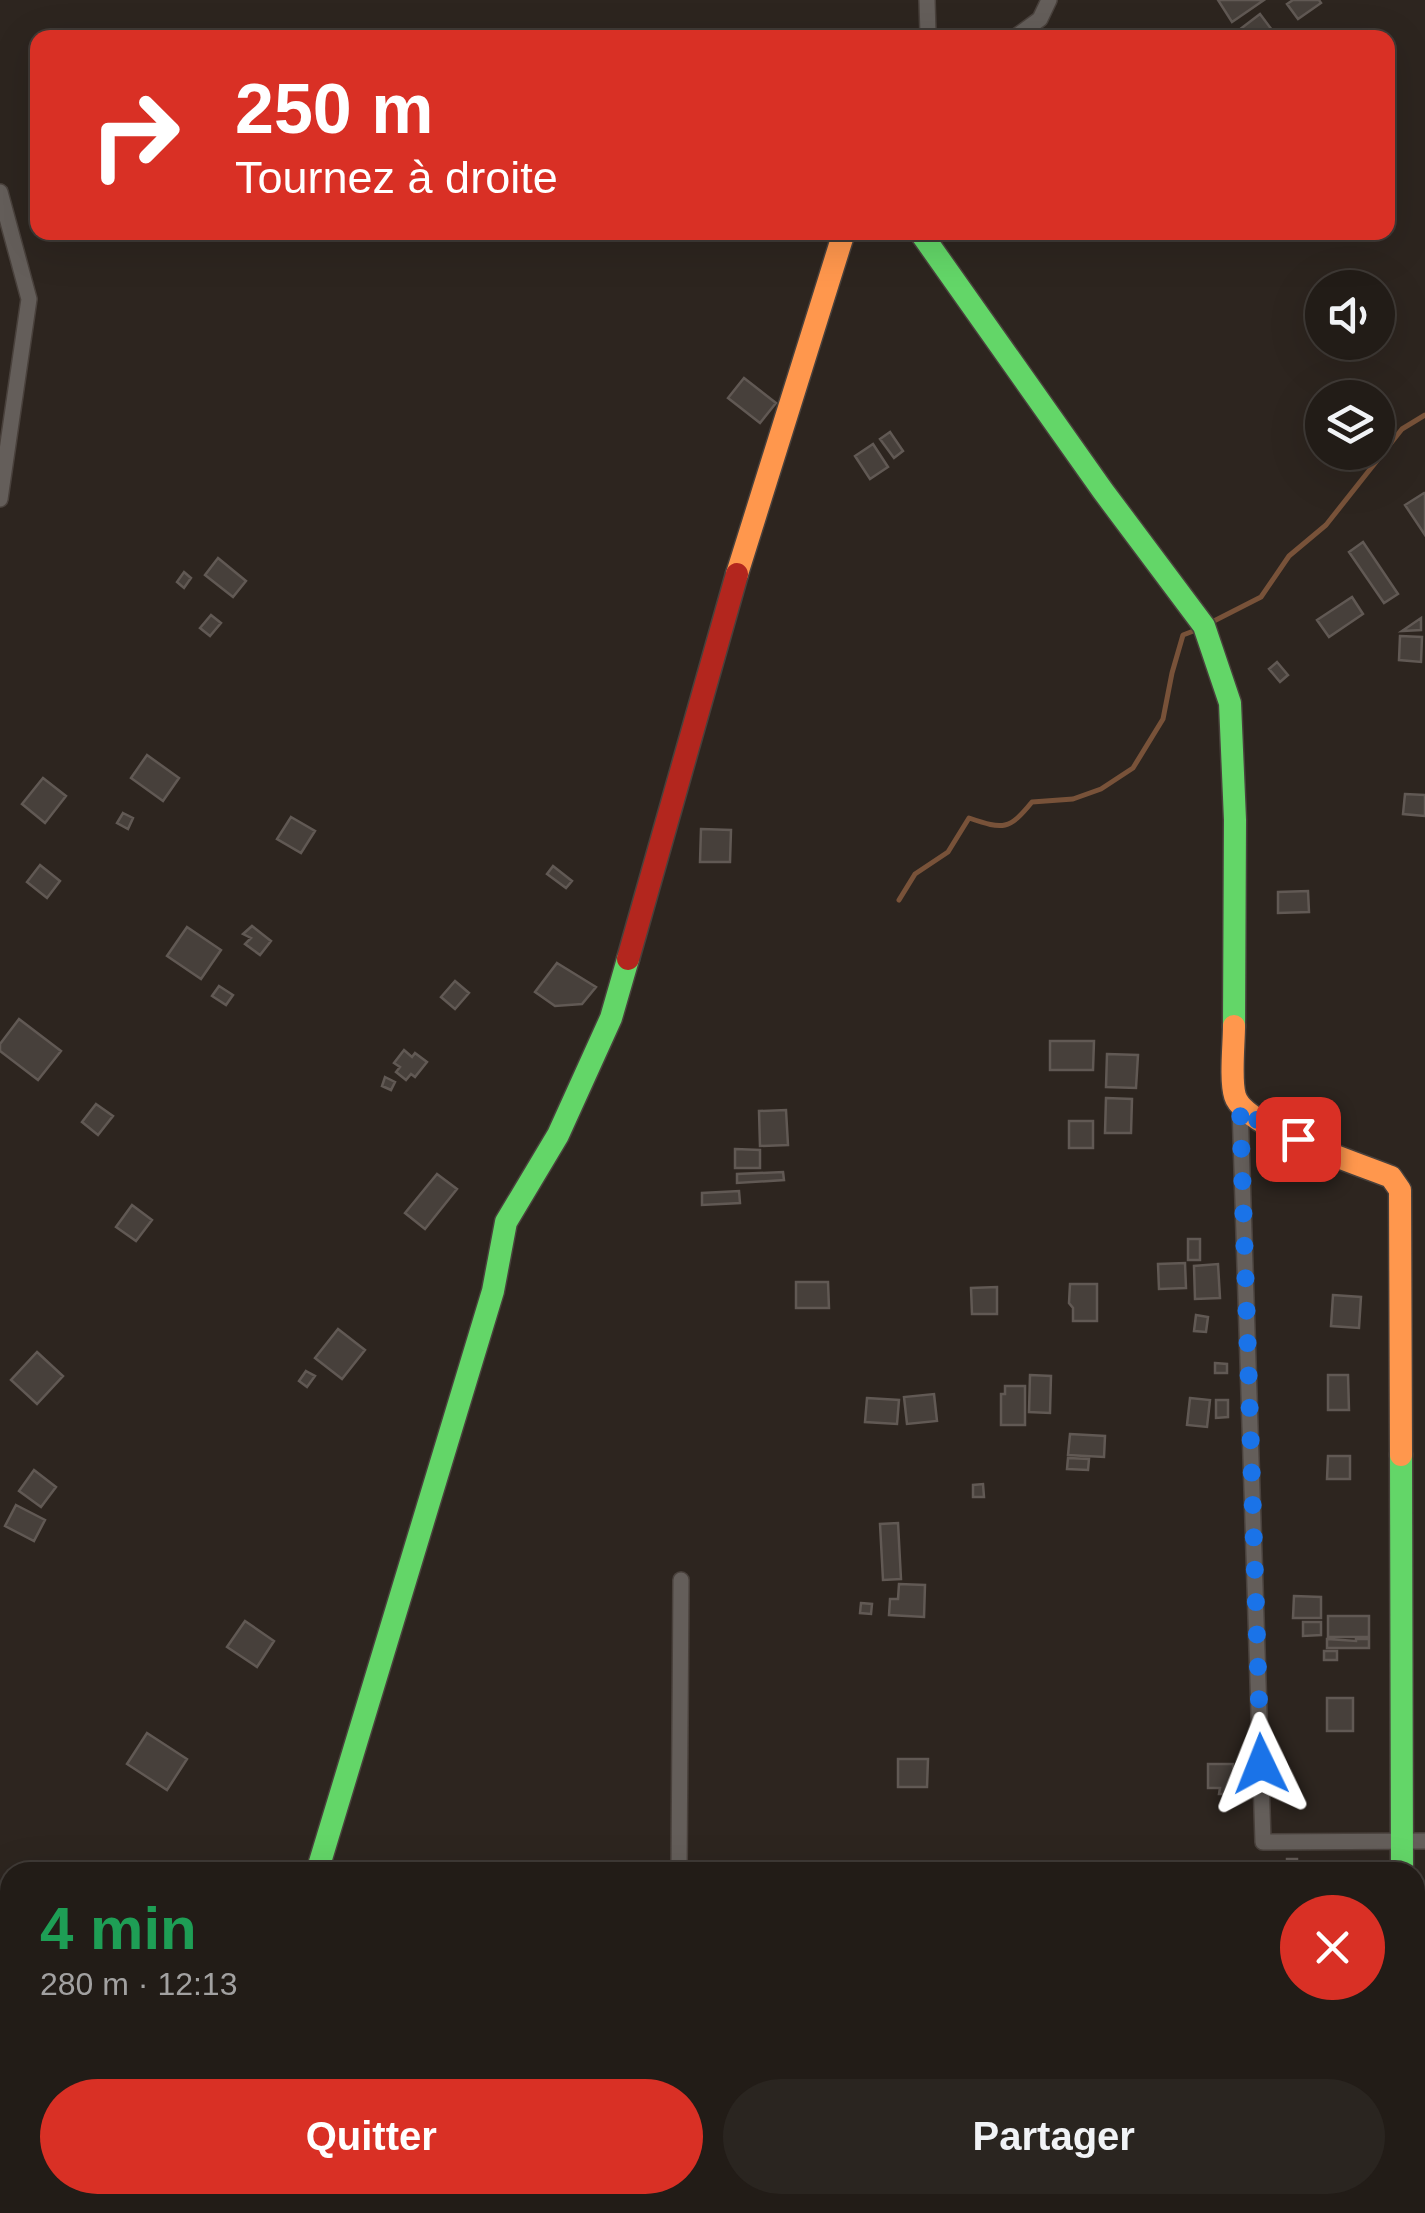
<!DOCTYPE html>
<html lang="fr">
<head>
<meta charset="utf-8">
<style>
  body { margin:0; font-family:Arial,sans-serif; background:#2a2520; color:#f1f3f6; height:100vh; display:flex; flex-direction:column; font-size:38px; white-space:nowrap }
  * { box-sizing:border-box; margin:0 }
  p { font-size:32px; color:#a2a1a1 }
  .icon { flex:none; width:55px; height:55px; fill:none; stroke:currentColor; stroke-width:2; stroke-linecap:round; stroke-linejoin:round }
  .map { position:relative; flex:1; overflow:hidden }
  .sheet { position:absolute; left:0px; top:1862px; width:1425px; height:352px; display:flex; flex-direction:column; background:#221c17; border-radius:30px 30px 0 0; box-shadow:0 10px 40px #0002,0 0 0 2px #3f3a36 }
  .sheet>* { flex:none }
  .hud { position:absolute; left:30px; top:30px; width:1365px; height:210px; border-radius:20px; box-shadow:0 10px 40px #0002,0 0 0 2px #3f3a36; background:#d93025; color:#fff; overflow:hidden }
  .buttons { position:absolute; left:1305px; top:270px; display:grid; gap:20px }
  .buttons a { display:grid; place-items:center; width:90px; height:90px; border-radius:50%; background:#221c17; box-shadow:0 10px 40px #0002,0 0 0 2px #3f3a36; font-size:50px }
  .pin { position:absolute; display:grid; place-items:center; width:85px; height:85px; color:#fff; margin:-42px; border-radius:20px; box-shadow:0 5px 15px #0006 }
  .me { position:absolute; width:110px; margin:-55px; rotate:358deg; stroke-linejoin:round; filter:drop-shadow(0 0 8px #0008) }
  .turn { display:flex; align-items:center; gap:35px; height:210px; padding:0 40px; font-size:45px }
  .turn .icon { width:130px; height:130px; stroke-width:2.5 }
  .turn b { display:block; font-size:70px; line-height:85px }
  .round { display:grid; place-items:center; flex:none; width:105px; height:105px; border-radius:52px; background:#2a2520 }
  .summary { display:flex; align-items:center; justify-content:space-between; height:170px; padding:0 40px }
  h1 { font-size:60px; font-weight:800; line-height:75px; color:#1e9e55 }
  .action { display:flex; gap:20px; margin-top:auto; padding:20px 40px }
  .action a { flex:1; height:115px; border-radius:60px; background:#d93025; color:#fff; font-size:40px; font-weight:800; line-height:115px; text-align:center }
  .action a+a { background:#2a2520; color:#f1f3f6 }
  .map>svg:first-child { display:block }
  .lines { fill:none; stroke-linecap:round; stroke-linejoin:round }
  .stream { stroke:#785239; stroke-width:5 }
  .building { fill:#47403b; stroke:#615954; stroke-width:2.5 }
  .street-casing { stroke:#49413c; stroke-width:18 }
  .fast-casing { stroke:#49413c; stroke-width:25 }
  .slow-casing { stroke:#49413c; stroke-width:25 }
  .jam-casing { stroke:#49413c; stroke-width:25 }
  .street { stroke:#645e5a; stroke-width:15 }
  .fast { stroke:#63d668; stroke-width:22 }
  .slow { stroke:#ff974d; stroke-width:22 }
  .jam { stroke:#b3261e; stroke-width:22 }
  .route { stroke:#1a73e8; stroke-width:18; stroke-dasharray:0 32.4 }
</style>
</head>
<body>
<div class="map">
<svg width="1425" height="2213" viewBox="0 0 1425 2213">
  <rect width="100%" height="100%" fill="#2d251f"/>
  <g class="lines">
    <path class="stream" d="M 1210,623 L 1261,597 L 1289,556 L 1326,525 L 1402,429 L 1425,415
      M 899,900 L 915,874 L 948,852 L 969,818 C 1004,830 1009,830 1032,802 L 1073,799 L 1101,789 L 1133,768 L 1163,719 L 1172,673 L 1183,635 L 1196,630"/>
  </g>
  <path class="building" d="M 1218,0 L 1264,0 L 1232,22 Z
    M 1293,0 L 1319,0 L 1321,3 L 1298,19 L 1287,4 Z
    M 1260,14 L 1275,34 L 1270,38 L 1245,38 L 1239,30 Z
    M 744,378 L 776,403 L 760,423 L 728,398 Z
    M 890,432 L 903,451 L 894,458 L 880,439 Z
    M 873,444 L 888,467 L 870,479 L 855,456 Z
    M 1424,493 L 1425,494 L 1425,535 L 1405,505 Z
    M 1363,542 L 1398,594 L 1384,603 L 1349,552 Z
    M 218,558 L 246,581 L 233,597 L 205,575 Z
    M 184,572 L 191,578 L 184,588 L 177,582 Z
    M 1352,597 L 1363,614 L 1329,637 L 1317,620 Z
    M 211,615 L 221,623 L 210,636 L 200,628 Z
    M 1421,618 L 1421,630 L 1402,631 Z
    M 1400,636 L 1422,637 L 1421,662 L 1399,660 Z
    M 1277,662 L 1288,675 L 1280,682 L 1269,669 Z
    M 147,755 L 179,778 L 163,801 L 131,778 Z
    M 43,778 L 66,796 L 45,823 L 22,804 Z
    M 1405,794 L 1425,795 L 1425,816 L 1403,814 Z
    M 123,813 L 133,818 L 128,829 L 117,823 Z
    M 291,817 L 315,831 L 301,853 L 277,839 Z
    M 701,829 L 731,830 L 730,862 L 700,862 Z
    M 40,865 L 60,881 L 47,898 L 27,882 Z
    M 553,866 L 572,881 L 566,888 L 547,874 Z
    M 1308,891 L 1309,912 L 1278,913 L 1278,892 Z
    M 252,926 L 271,941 L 260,955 L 245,944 L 251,938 L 243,934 Z
    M 187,927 L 221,950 L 201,979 L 167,956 Z
    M 557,963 L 596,987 L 582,1004 L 555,1006 L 535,992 Z
    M 455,981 L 469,993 L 455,1009 L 441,997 Z
    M 219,986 L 233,995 L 226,1005 L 212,996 Z
    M 19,1019 L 61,1051 L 38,1080 L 0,1051 L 0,1044 Z
    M 1050,1041 L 1094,1041 L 1093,1070 L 1050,1070 Z
    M 404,1050 L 412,1057 L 415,1053 L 427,1062 L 415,1077 L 411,1074 L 406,1080 L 396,1072 L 400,1067 L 394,1063 Z
    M 1107,1054 L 1138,1055 L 1136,1088 L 1106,1087 Z
    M 385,1077 L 395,1082 L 391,1090 L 382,1086 Z
    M 1106,1098 L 1132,1099 L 1131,1133 L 1105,1133 Z
    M 96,1104 L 113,1116 L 98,1135 L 82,1122 Z
    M 786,1110 L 788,1145 L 760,1146 L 759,1111 Z
    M 1069,1121 L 1093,1121 L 1093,1148 L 1069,1148 Z
    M 735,1149 L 760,1150 L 760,1168 L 735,1168 Z
    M 783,1172 L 784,1180 L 737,1183 L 737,1174 Z
    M 437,1174 L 457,1189 L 425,1229 L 405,1213 Z
    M 739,1191 L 740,1203 L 702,1205 L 702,1193 Z
    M 132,1205 L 152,1220 L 136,1241 L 116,1227 Z
    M 1188,1239 L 1200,1239 L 1200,1260 L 1188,1260 Z
    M 1185,1263 L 1186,1288 L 1159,1289 L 1158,1264 Z
    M 1218,1264 L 1220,1298 L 1195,1299 L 1194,1266 Z
    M 796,1282 L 828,1282 L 829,1308 L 796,1308 Z
    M 1070,1284 L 1097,1284 L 1097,1321 L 1073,1321 L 1073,1308 L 1069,1303 Z
    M 997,1287 L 997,1314 L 972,1314 L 971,1288 Z
    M 1333,1295 L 1361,1297 L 1359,1328 L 1331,1326 Z
    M 1196,1315 L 1208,1317 L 1206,1332 L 1194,1331 Z
    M 338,1329 L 365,1350 L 342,1379 L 315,1358 Z
    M 37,1352 L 63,1376 L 37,1404 L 11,1380 Z
    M 1215,1363 L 1227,1364 L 1227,1373 L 1215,1373 Z
    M 306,1371 L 315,1376 L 307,1387 L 299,1381 Z
    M 1030,1375 L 1051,1376 L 1050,1413 L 1029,1412 Z
    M 1328,1375 L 1348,1375 L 1349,1410 L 1328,1410 Z
    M 1005,1386 L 1025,1386 L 1025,1425 L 1001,1425 L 1001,1394 L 1005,1394 Z
    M 934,1394 L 937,1421 L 907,1424 L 904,1397 Z
    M 867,1398 L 899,1400 L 897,1424 L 865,1422 Z
    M 1190,1398 L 1210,1400 L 1207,1427 L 1187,1425 Z
    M 1216,1400 L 1228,1400 L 1228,1417 L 1216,1418 Z
    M 1070,1434 L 1105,1436 L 1104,1457 L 1068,1455 Z
    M 1328,1456 L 1350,1456 L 1350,1479 L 1327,1479 Z
    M 1068,1458 L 1089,1459 L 1088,1470 L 1067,1469 Z
    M 34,1470 L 56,1487 L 41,1507 L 19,1491 Z
    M 983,1484 L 984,1497 L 973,1497 L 973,1485 Z
    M 16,1505 L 45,1520 L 34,1541 L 5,1526 Z
    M 898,1523 L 901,1579 L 883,1580 L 880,1524 Z
    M 899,1584 L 925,1585 L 924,1617 L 889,1615 L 890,1599 L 898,1599 Z
    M 1294,1596 L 1321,1597 L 1321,1618 L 1293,1618 Z
    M 861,1603 L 872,1604 L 871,1614 L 860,1613 Z
    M 1328,1616 L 1369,1616 L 1369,1637 L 1328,1637 Z
    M 245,1621 L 274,1641 L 257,1667 L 227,1647 Z
    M 1303,1622 L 1321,1622 L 1321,1635 L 1303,1636 Z
    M 1327,1639 L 1356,1641 L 1356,1639 L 1369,1639 L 1369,1648 L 1327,1648 Z
    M 1324,1651 L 1337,1651 L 1337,1660 L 1324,1660 Z
    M 1327,1698 L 1353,1698 L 1353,1731 L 1327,1731 Z
    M 147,1733 L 187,1759 L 167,1790 L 127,1764 Z
    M 898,1759 L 928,1759 L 927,1787 L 898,1787 Z
    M 1208,1764 L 1233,1764 L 1234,1794 L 1219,1794 L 1220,1788 L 1208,1788 Z
    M 1287,1859 L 1297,1859 L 1297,1870 L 1287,1870 Z
    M 1415,2194 L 1425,2195 L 1425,2213 L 1409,2213 L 1410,2205 L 1415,2205 Z
    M 1292,2205 L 1305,2205 L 1306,2213 L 1279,2213 L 1279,2208 L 1289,2209 Z
    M 1321,2205 L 1359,2205 L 1358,2213 L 1321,2213 Z
    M 1366,2205 L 1400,2207 L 1400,2213 L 1366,2213 Z"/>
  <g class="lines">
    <g class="street-casing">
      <path id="street" d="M 926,38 L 928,34 L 927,0
        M 1014,38 L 1040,19 L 1049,0
        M 0,192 L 29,299 L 0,499
        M 1240,1106 L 1263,1842 L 1425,1841
        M 679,1872 L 681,1580
        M 0,1972 L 10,1976
        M 1415,2007 L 1425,2007
        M 0,2015 L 10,2064
        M 1415,2163 L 1425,2163
        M 39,2205 L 41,2213
        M 1096,2205 L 1096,2213
        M 198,2213 L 201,2205
        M 677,2213 L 677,2205"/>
    </g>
    <g class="fast-casing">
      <path id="fast" d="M 920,232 L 1103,491 L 1204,626 L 1230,703 L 1235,820 L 1234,1026
        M 1401,1455 L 1402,1872
        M 317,1872 L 493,1291 L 506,1222 L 558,1135 L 611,1018 L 628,959"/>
    </g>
    <g class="slow-casing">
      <path id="slow" d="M 737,574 L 844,232
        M 1234,1026 C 1234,1044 1230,1080 1235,1096 C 1244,1127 1359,1164 1391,1177 L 1400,1190 L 1401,1455"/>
    </g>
    <g class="jam-casing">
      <path id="jam" d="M 628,959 L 737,574"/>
    </g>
    <use href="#street" class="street"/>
    <use href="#fast" class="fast"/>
    <use href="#slow" class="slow"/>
    <use href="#jam" class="jam"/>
  </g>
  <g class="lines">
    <path class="route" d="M 1261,1764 L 1240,1106 L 1265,1126 L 1298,1139"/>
  </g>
</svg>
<div class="buttons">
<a><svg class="icon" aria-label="sound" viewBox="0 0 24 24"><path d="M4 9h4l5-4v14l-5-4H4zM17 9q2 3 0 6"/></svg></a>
<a><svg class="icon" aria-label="layers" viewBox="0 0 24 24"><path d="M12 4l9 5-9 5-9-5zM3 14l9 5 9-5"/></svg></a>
</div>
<div class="pin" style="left:1298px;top:1139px;background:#d93025"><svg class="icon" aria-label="arrive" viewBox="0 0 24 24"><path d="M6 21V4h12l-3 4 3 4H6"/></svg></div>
<svg class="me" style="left:1261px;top:1764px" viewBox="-20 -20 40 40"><path d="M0-17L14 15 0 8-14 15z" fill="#1a73e8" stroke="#fff" stroke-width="4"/></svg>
<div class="hud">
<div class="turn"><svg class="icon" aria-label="right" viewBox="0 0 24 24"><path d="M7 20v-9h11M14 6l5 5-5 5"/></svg><div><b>250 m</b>Tournez à droite</div></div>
</div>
<section class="sheet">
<div class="summary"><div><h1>4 min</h1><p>280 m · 12:13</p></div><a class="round" style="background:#d93025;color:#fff"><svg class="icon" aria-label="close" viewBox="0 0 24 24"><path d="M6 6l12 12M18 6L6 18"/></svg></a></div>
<div class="action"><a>Quitter</a><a>Partager</a></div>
</section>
</div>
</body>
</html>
